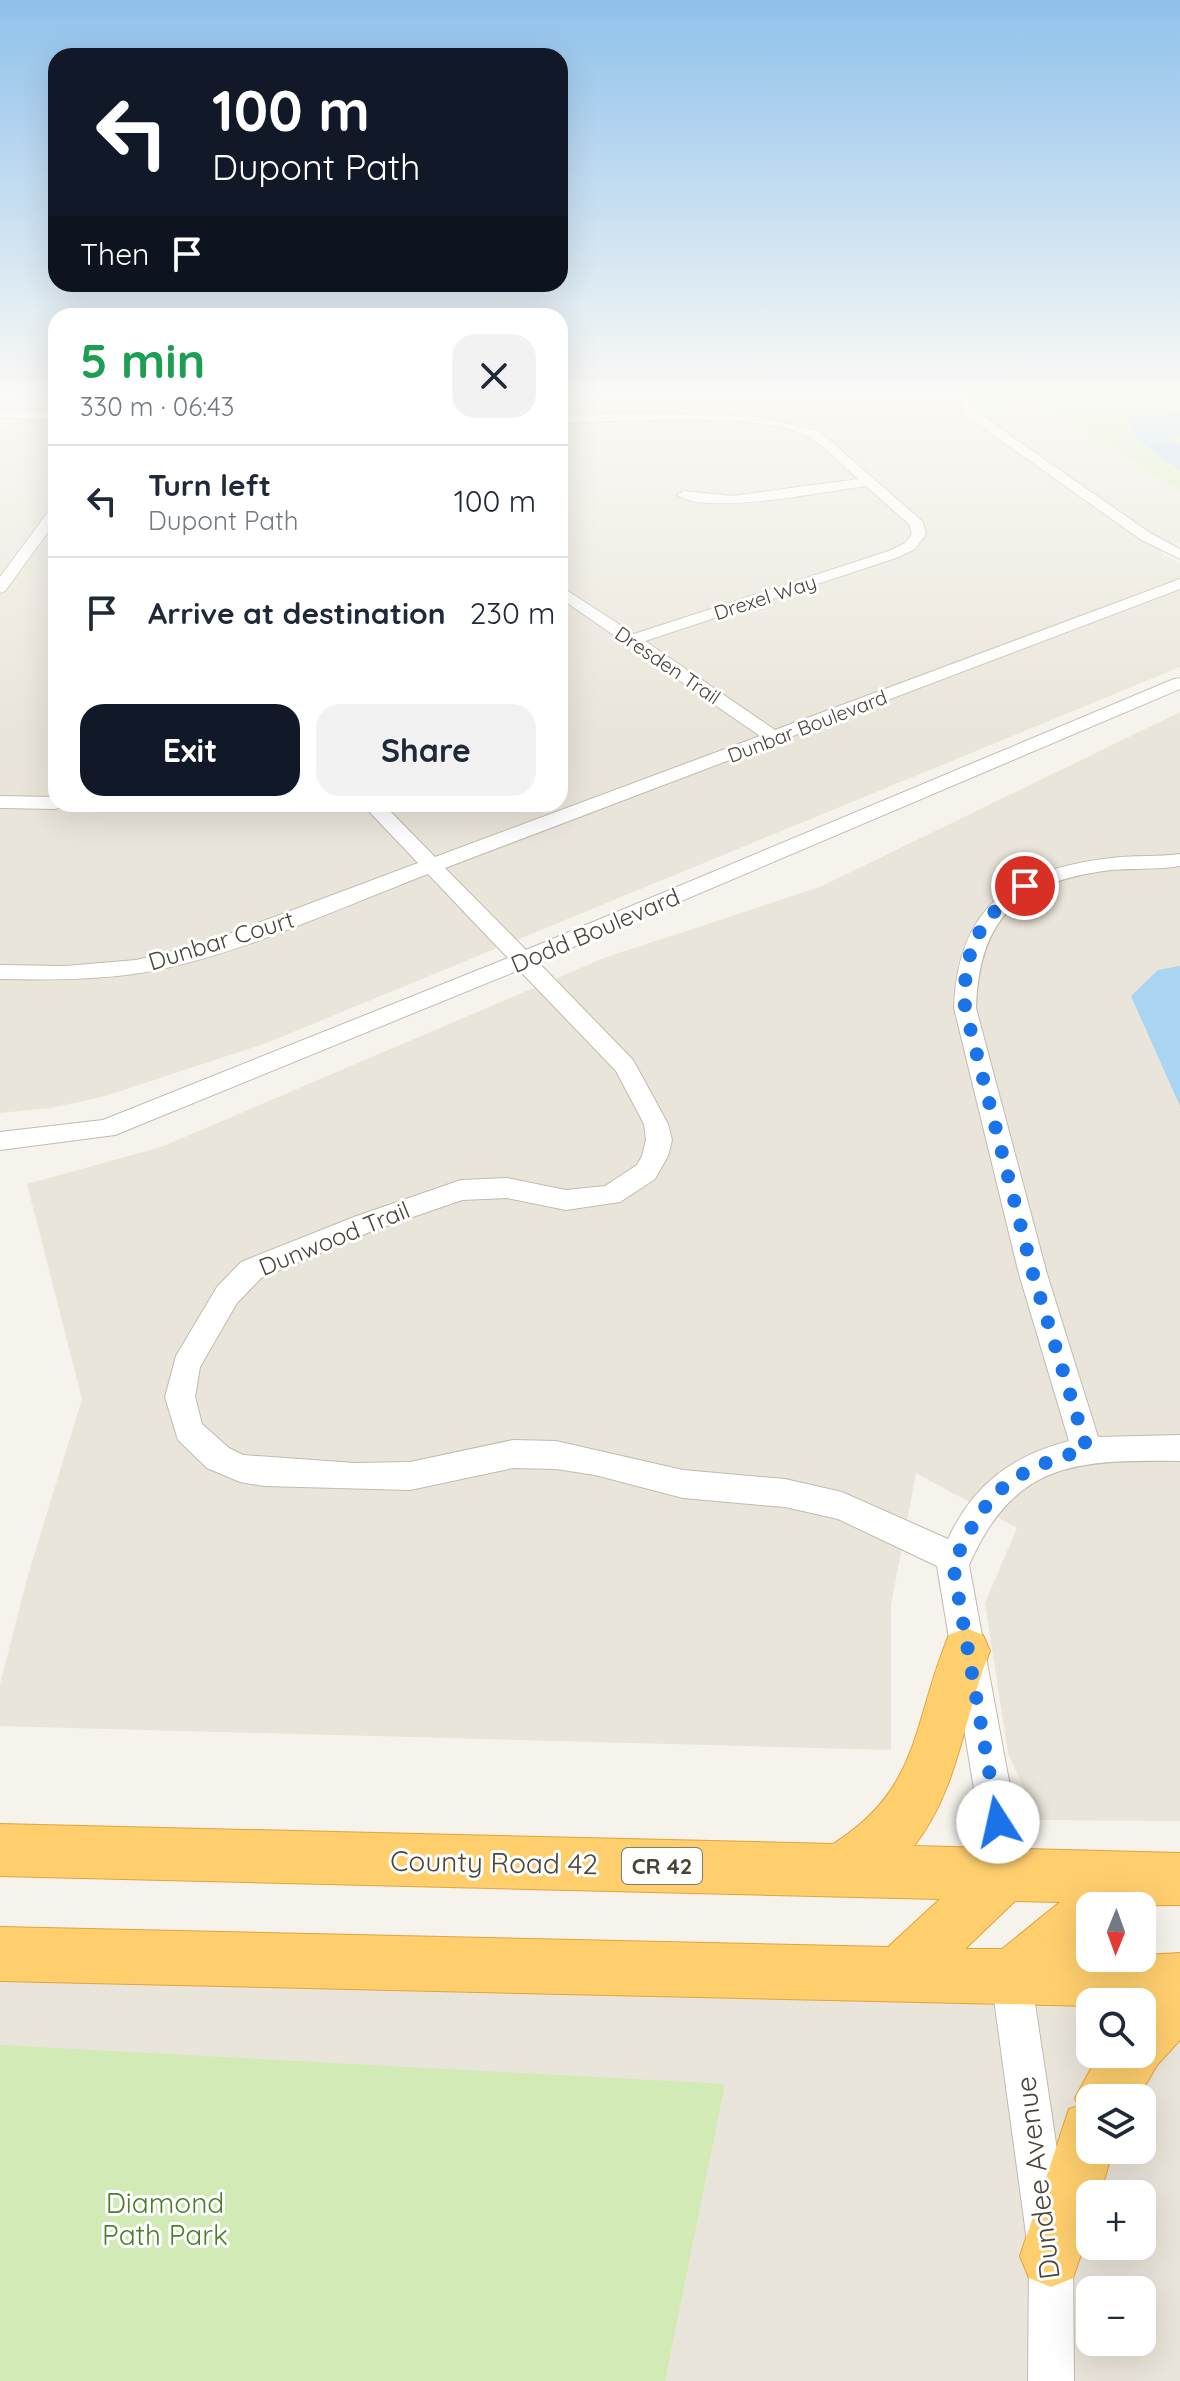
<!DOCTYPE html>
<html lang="en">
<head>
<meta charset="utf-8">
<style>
  body { margin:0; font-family:Quicksand,sans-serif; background:#f2f2f3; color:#1f2937; height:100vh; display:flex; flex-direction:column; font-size:30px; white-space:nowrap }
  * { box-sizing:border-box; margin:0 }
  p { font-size:26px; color:#747a83 }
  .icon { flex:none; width:44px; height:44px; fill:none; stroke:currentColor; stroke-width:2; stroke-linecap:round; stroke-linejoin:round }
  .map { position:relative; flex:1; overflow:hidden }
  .details { position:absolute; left:48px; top:308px; width:520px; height:504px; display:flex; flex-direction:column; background:#fff; border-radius:24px; box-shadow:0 8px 32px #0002 }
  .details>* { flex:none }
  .banner { position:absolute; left:48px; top:48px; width:520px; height:244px; border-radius:24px; box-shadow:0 8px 32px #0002; background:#111827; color:#fff; overflow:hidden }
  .needle { width:52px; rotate:181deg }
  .buttons { position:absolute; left:1076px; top:1892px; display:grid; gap:16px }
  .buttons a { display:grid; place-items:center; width:80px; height:80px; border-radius:16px; background:#fff; box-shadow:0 8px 32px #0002; font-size:40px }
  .pin { position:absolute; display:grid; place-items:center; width:68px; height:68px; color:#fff; margin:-34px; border:4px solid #fff; border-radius:50%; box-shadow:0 2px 8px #0007 }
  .me { position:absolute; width:88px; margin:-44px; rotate:350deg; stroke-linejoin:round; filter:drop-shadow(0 0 6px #0008) }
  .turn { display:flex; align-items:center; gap:28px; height:168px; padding:0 32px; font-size:36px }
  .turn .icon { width:104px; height:104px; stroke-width:2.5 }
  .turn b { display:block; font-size:56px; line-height:68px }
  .then { display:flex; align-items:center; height:76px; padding:0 32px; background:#0003; gap:16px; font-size:30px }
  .round { display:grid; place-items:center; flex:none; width:84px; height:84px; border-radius:24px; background:#f2f2f3 }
  .overview { display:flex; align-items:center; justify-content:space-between; height:136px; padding:0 32px }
  h1 { font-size:48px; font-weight:700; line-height:60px; color:#1e9e55 }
  .action { display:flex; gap:16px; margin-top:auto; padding:16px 32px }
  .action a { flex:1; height:92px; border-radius:24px; background:#111827; color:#fff; font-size:32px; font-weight:700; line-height:92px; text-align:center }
  .action a+a { background:#f2f2f3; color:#1f2937 }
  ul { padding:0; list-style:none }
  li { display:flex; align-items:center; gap:24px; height:112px; padding:0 32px; border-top:2px solid #e0e1e3 }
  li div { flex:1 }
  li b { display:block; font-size:30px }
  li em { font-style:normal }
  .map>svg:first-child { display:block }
  .residential { fill:#eae5da; fill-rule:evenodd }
  .green { fill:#d2eab5 }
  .water { fill:#a9d4f2 }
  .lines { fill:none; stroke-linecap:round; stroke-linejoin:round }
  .minor-casing { stroke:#c2bbae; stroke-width:2 }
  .highway-casing { stroke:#e0a43c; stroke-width:2 }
  .minor { fill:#fff; fill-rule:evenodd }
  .highway { fill:#ffcf6e; fill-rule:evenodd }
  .route { stroke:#1a73e8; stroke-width:14; stroke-dasharray:0 25.2 }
  .labels { text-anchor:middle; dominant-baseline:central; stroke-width:6; stroke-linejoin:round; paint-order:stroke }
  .far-street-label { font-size:20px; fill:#4b4439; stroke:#fff }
  .shield { fill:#fff; stroke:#817c74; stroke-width:2 }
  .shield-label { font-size:22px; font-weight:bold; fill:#4b4439 }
  .street-label { font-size:24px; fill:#4b4439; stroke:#fff }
  .near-street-label { font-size:28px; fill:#4b4439; stroke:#fff }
  .near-park-label { font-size:28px; fill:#4a7f2a; stroke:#fff }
</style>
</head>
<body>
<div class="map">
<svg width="1180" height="2381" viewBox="0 0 1180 2381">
  <rect width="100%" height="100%" fill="#f6f3ec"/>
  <path class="residential" d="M 40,395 L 56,395 L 56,804 L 560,804 L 560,395 L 990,395 L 1039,401 L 1180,491 L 1180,542 L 1161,553 L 1180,563 L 1180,667 L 264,1044 L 102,1097 L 50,1108 L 0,1113 L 0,433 Z
    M 1180,712 L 1180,1821 L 1037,1820 L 1008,1753 L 985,1603 L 1017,1528 L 916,1473 L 891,1605 L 891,1750 L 0,1726 L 0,1684 L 28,1575 L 82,1399 L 27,1184 L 161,1147 L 604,958 L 820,887 Z
    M 0,1954 L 1180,1981 L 1180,2381 L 0,2381 ZM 1090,2002 L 1142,2002 L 1142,2054 L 1090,2054 ZM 1090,2098 L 1142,2098 L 1142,2150 L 1090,2150 ZM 1090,2194 L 1142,2194 L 1142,2246 L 1090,2246 ZM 1090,2290 L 1142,2290 L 1142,2342 L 1090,2342 Z"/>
  <path class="green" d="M 962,395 L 1180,395 L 1180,491 L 1039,402 L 982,409 Z
    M 0,2045 L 725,2084 L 665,2381 L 0,2381 Z"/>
  <path class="water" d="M 1180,414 L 1180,434 L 1168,438 L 1180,445 L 1180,470 L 1136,439 L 1129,420 L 1131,415 Z
    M 1180,966 L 1180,1106 L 1131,996 L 1158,970 Z"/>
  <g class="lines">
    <g class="minor-casing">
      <path id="minor" d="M 962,396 L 970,396 L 971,408 L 1150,533 L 1180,549 L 1180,559 L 1140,539 L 961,412 Z
        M 0,410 L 56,411 L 56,419 L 0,418 Z
        M 655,413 L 758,417 L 819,431 L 923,522 L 926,534 L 915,549 L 899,557 L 645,641 L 775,730 L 1180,579 L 1180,589 L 445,868 L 526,950 L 1174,679 L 1180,678 L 1180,689 L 538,962 L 633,1060 L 668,1124 L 672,1140 L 668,1156 L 655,1179 L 620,1202 L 566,1210 L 507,1198 L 462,1200 L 372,1231 L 261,1278 L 237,1303 L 200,1367 L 195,1397 L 202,1424 L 229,1448 L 243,1455 L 355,1463 L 410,1462 L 513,1440 L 556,1441 L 683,1470 L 785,1479 L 842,1492 L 948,1539 C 973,1485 1011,1456 1069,1441 L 1019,1274 L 954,1008 C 958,904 1014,869 1112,858 C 1135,855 1158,857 1180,854 L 1180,866 C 1157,870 1134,868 1111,870 C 1021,881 979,915 976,1008 L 1047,1274 L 1098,1437 L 1180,1435 L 1180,1461 C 1076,1460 1015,1461 969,1565 L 1026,1873 L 1020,1886 L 1007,1892 L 994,1886 L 988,1873 L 937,1566 L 838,1519 L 785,1507 L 683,1498 L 595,1475 L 556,1469 L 513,1468 L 410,1490 L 264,1486 L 240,1482 L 207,1468 L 178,1440 L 165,1397 L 176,1356 L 217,1287 L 241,1262 L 354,1217 L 461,1180 L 507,1178 L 566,1190 L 605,1186 L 637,1165 L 642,1156 L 646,1140 L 644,1124 L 616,1071 L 519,970 L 115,1135 L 0,1150 L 0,1132 L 103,1120 L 508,958 L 428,874 C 339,908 226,961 134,974 C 89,980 45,980 0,979 L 0,965 L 65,966 L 136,960 L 202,944 L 418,863 L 362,804 L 383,804 L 435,857 L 760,736 L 560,598 L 560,586 L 634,634 L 889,551 L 905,543 L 912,534 L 909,524 L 866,486 C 828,491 705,516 677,495 L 684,491 L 732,496 L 858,479 C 843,466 828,449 811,438 C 769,410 614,422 560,423 L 560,415 Z
        M 56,507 L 56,521 L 5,591 L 0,593 L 0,577 L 51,508 Z
        M 0,796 L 56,797 L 56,804 L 65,804 L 56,809 L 0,808 Z
        M 1011,1957 L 1025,1963 L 1031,1977 L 1073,2256 L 1074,2381 L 1028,2381 L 1029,2256 L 991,1977 L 997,1963 Z"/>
    </g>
    <g class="highway-casing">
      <path id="highway" d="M 966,1628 L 983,1635 L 990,1651 C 963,1717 959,1789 914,1846 L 1180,1853 L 1180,1905 L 1090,1906 L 1090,1947 L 1084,1951 L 1090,1951 L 1090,1958 L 1180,1953 L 1180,2040 L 1157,2065 L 1138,2098 L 1090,2098 L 1090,2150 L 1113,2150 L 1100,2194 L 1090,2194 L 1090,2228 L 1073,2278 L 1051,2287 L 1029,2278 L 1020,2256 L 1069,2109 L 1078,2106 L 1075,2098 L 1099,2054 L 1142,2054 L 1142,2002 L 1090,2002 L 1090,2006 L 0,1981 L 0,1927 L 888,1947 L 940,1899 L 0,1876 L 0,1824 L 833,1844 C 922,1788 912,1723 949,1635 ZM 1015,1901 L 1060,1902 L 1002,1949 L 965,1949 Z"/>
    </g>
    <use href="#minor" class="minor"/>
    <use href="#highway" class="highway"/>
  </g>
  <linearGradient id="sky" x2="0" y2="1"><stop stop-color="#8fc1ec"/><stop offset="0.54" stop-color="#fbfaf6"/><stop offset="1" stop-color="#fbfaf6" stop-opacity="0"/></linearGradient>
  <rect width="1180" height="729" fill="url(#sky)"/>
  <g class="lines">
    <path class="route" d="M 998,1822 L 953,1565 C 987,1490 1007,1473 1087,1449 L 1033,1274 L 965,1008 C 962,952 979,917 1025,886"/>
  </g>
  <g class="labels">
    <g class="far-street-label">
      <text transform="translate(765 597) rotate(-18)">Drexel Way</text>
      <text transform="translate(668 665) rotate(34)">Dresden Trail</text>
      <text transform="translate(807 726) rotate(-21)">Dunbar Boulevard</text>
    </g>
    <rect class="shield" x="622" y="1848" width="80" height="36" rx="6"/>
    <g class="shield-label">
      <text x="662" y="1866">CR 42</text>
    </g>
    <g class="street-label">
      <text transform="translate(595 930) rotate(-23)">Dodd Boulevard</text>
      <text transform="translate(221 940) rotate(-17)">Dunbar Court</text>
      <text transform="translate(334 1238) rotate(-22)">Dunwood Trail</text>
    </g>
    <g class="near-street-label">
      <text transform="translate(494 1862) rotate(1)">County Road 42</text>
      <text transform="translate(1037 2178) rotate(-97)">Dundee Avenue</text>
    </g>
    <g class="near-park-label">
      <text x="165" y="2202">Diamond<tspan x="165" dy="32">Path Park</tspan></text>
    </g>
  </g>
</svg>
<div class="buttons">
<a><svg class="needle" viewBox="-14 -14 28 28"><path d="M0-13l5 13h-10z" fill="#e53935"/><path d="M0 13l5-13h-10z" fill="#747a83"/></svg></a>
<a><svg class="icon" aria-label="search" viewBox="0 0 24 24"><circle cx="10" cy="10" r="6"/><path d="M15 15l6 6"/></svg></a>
<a><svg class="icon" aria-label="layers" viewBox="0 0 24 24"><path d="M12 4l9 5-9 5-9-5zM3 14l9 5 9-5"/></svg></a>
<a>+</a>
<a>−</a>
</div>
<div class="pin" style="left:1025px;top:886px;background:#d93025"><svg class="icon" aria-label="arrive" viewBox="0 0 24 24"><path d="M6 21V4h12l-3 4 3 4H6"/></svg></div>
<svg class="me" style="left:998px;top:1822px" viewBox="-20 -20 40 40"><circle r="19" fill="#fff"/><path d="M0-13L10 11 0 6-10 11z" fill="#1a73e8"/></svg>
<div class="banner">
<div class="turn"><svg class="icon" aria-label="left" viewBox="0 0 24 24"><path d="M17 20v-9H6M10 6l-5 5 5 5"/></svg><div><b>100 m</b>Dupont Path</div></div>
<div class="then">Then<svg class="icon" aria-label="arrive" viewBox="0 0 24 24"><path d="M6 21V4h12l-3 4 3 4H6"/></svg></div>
</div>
<section class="details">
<div class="overview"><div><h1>5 min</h1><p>330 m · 06:43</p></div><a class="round"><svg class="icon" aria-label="close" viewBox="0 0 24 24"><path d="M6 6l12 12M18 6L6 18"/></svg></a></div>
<ul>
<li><svg class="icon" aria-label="left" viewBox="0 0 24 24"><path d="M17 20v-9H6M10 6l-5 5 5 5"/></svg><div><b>Turn left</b><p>Dupont Path</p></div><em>100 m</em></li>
<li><svg class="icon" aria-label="arrive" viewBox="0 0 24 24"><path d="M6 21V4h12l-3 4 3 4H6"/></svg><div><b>Arrive at destination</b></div><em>230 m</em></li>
</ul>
<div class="action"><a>Exit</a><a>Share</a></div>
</section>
</div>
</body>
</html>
